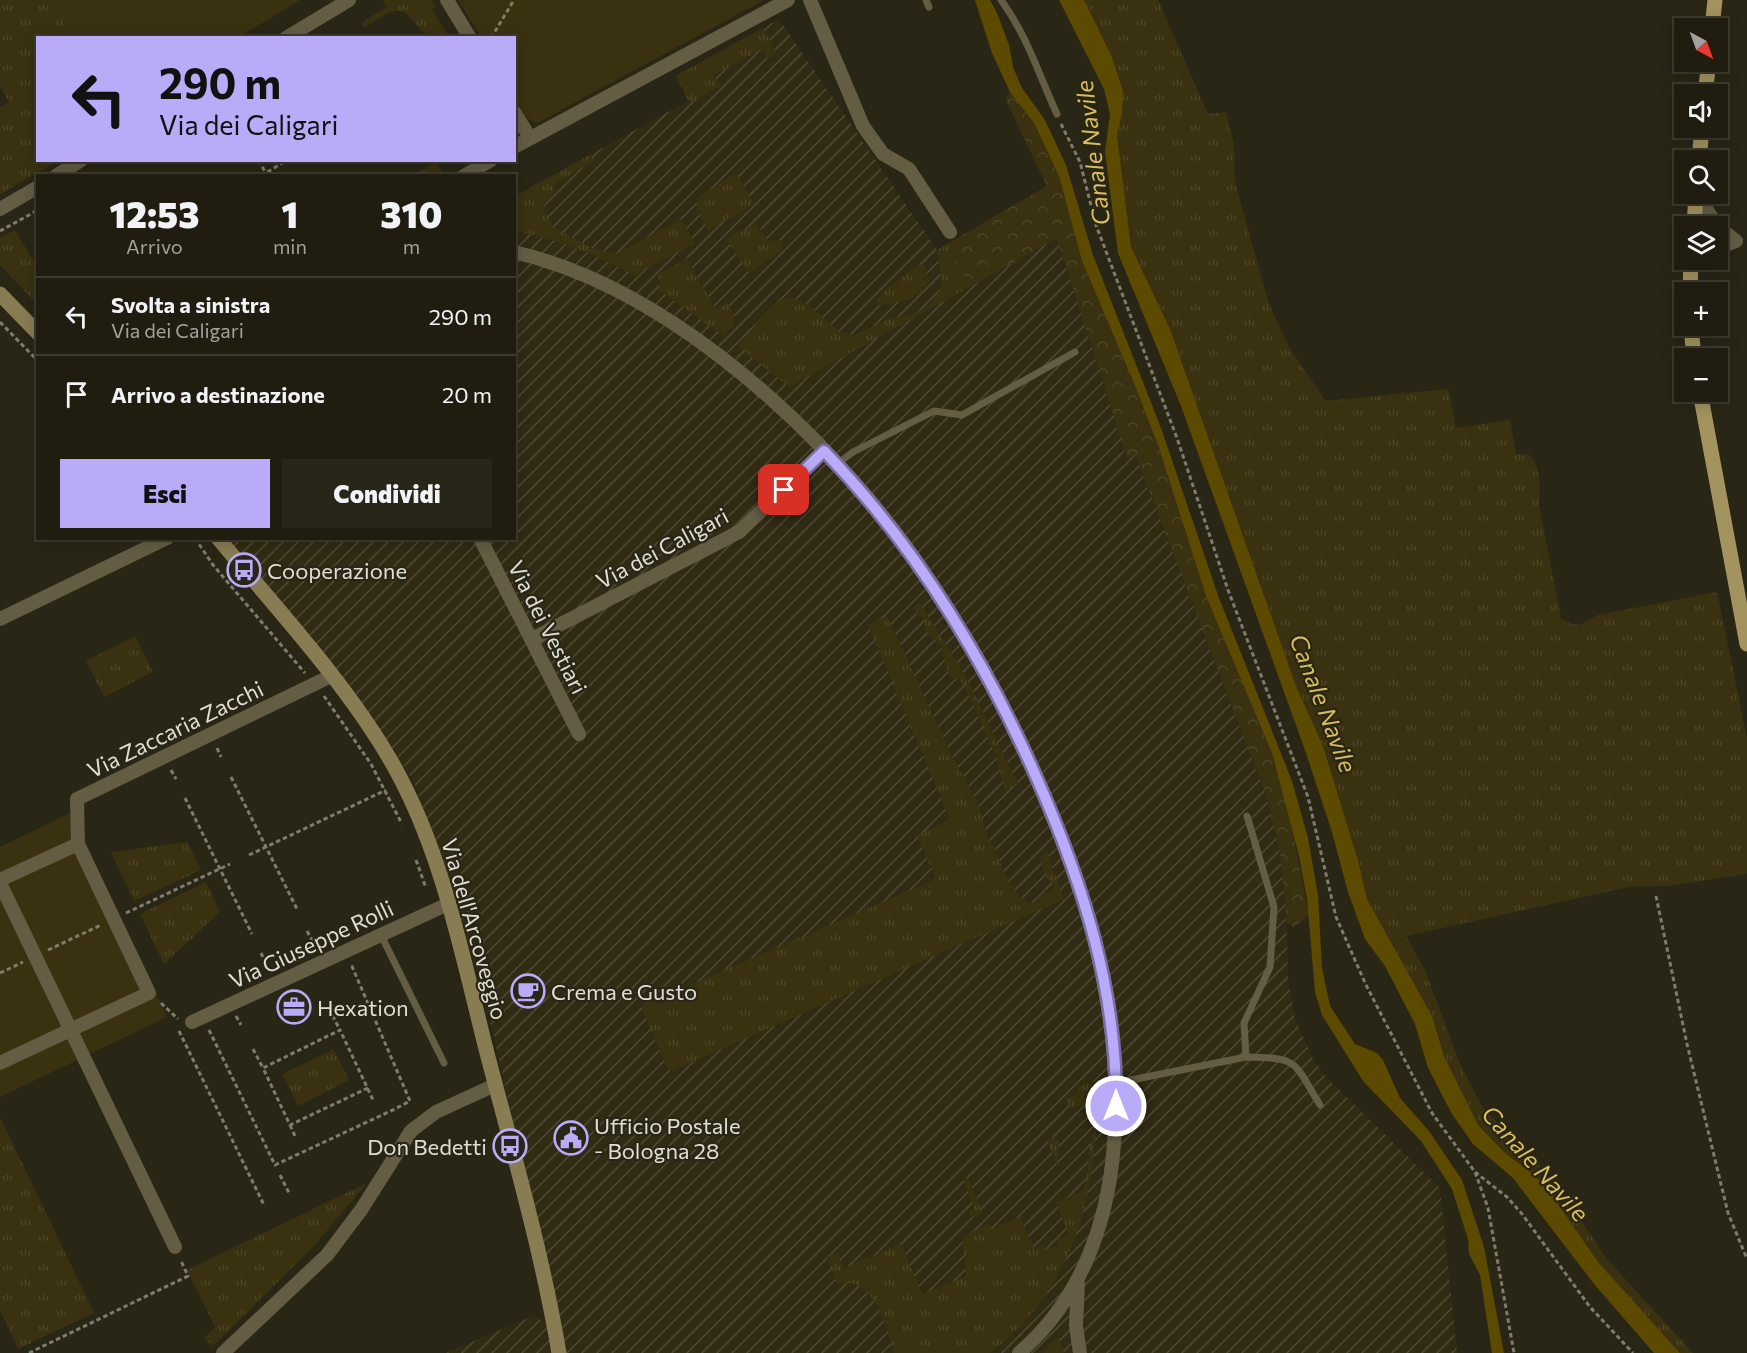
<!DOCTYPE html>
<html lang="it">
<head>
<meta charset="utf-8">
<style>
  body { margin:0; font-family:Commissioner,sans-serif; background:#282519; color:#f1f3f6; height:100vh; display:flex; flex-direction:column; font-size:22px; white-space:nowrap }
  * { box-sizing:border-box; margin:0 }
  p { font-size:20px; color:#a2a19f }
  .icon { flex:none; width:33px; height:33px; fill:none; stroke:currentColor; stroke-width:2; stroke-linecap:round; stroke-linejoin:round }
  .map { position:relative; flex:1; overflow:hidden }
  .sheet { position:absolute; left:36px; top:174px; width:480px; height:366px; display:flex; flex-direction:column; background:#201c10; border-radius:0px; box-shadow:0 3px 15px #0003,0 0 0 2px #3d3a30 }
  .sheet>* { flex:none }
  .hud { position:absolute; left:36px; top:36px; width:480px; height:126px; border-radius:0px; box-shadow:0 3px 15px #0003,0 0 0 2px #3d3a30; background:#b9abf7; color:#111; overflow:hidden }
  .needle { width:39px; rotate:139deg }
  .tools { position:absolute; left:1674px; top:18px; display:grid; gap:12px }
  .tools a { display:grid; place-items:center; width:54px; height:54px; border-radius:0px; background:#201c10; box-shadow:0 3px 15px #0003,0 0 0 2px #3d3a30; font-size:30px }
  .pin { position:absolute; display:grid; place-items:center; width:51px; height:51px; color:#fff; margin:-26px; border-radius:12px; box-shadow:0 3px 9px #0006 }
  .me { position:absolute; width:66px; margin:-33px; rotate:0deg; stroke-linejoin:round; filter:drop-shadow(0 0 4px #0008) }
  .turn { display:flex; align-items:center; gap:21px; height:126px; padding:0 24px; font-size:27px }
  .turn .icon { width:78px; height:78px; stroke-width:2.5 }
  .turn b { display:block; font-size:42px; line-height:51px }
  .eta { display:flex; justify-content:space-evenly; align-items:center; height:102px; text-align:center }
  .eta b { font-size:36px; font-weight:800; line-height:42px }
  .cta { display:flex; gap:12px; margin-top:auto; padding:12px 24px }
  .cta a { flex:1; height:69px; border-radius:0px; background:#b9abf7; color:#111; font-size:24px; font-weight:800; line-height:69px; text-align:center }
  .cta a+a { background:#282519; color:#f1f3f6 }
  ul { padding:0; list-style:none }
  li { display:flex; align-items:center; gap:18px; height:78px; padding:0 24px; border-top:2px solid #3d3a30 }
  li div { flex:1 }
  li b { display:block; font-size:22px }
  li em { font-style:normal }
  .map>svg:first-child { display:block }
  .industrial { fill:url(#industrial-furrows) }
  .grass { fill:url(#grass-tufts) }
  .forest { fill:url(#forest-crowns) }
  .park { fill:#3a3110 }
  .water { fill:#5c4a00 }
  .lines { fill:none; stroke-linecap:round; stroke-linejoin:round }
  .path { stroke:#7f7c6e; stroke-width:3; stroke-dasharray:4.5 3; stroke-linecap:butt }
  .lane { stroke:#645d44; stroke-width:7 }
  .street { stroke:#645d44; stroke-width:14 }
  .secondary { stroke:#887c53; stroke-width:15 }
  .primary { stroke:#a3945f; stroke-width:15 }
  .route-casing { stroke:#786fa1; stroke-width:15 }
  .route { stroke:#b9abf7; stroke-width:10 }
  .labels { text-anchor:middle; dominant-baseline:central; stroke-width:4.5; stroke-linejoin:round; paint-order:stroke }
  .street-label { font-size:22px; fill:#e0ded4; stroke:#2a2616 }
  .poi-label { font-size:22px; fill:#e0ded4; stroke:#2a2616; text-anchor:start }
  .water-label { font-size:24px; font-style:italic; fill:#d7bd60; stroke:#2a2616 }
</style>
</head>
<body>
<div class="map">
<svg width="1747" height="1353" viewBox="0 0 1747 1353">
  <defs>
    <pattern id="industrial-furrows" width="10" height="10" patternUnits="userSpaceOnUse" patternTransform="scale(1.5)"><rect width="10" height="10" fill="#312b14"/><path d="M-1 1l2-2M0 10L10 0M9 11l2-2" fill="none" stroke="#4f4935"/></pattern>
    <pattern id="grass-tufts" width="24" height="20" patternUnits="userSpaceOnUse" patternTransform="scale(1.5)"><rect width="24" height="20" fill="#3a3110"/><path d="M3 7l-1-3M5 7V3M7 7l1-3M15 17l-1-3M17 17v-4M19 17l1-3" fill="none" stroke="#4d4527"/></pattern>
    <pattern id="forest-crowns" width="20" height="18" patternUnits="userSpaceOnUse" patternTransform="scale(1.5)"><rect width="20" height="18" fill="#3a3110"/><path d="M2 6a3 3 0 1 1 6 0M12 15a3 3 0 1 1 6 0" fill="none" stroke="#4d4527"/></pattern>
  </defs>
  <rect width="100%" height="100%" fill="#2a2616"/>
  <path class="industrial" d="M 779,19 L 937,250 L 960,292 L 1057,238 L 1127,458 L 1135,454 L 1266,795 L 1280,853 L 1286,900 L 1288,978 L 1295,1019 L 1312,1057 L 1326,1077 L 1440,1188 L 1457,1353 L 446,1353 L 533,1316 L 561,1330 L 481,981 L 414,782 L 382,733 L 223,539 L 514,538 L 515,196 L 688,101 L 676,76 Z"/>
  <path class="grass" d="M 0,0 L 300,0 L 239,37 L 38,38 L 38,160 L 58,161 L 0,194 L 0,107 L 9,102 L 0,86 Z
    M 383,0 L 432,0 L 436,6 L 432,9 L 449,37 L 422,32 C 399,0 395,9 364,28 L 361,23 L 387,7 Z
    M 1084,0 L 1158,0 L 1208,114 L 1226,112 L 1234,144 L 1235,182 L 1269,304 L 1291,351 L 1326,401 L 1448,389 L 1456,428 L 1510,420 L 1516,454 L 1530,455 C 1541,468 1540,489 1539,505 L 1561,618 L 1571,624 L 1580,625 L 1598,615 L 1717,592 L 1747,739 L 1747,874 L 1667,886 L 1633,886 L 1406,936 L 1425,970 L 1460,1064 L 1483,1108 L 1555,1181 L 1607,1259 L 1693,1353 L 1680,1353 L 1598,1262 L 1549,1191 L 1534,1175 L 1505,1153 L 1478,1125 L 1444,1056 L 1432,1016 L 1367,899 L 1358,860 L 1323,746 L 1296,686 L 1170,329 L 1131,247 L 1117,135 L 1122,114 L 1112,57 Z
    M 763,28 L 777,54 L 768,59 L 762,49 L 714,75 L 720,86 L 690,103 L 676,76 Z
    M 590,155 L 594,161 L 553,185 L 555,192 L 543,207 L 552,227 L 593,248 L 616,254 L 681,219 L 695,243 L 642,271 L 638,277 C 598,255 559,240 515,231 L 515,196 Z
    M 436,162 L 443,173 L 439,175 L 413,175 Z
    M 736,173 L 754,204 L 708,230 L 697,209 L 697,198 Z
    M 757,224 L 769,242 L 780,240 L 783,249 L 749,274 L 727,240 L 728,237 Z
    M 15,230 L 37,266 L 37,304 L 0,265 L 0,238 Z
    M 971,230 L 959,246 L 967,280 L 975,284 L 789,387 L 738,346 C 785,289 782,280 840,332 L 855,335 L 889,319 L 917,312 L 932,303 L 942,286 L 937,250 Z
    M 687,258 L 715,309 L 727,303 L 735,316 L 733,325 L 724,336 L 658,290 L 660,281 L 657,275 Z
    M 921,264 L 925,266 L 929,281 C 918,301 901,302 880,305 L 876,301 L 888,287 Z
    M 920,603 L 968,681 L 1018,785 L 1005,790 L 996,757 L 966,689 L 961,681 L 949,675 L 940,644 L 926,632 L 924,619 L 917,614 L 914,606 Z
    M 887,616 L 950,752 L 977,801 L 989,841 L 995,848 L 1004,873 L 1019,896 L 1034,904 L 1044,893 L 1054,890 L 1054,885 C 1046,878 1040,866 1041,856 L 1047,852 L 1064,899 L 669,1072 L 641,1006 L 936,879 L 917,835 L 950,820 L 868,625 Z
    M 135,636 L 153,672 L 104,697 L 86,661 Z
    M 187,842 L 201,870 L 134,901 L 111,852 Z
    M 206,882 L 220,912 L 164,964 L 140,914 Z
    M 334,1049 L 349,1080 L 298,1106 L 282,1074 Z
    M 1096,1081 L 1097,1102 L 1070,1109 L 1066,1099 L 1077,1094 L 1079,1086 Z
    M 0,1117 L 94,1313 L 18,1349 L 0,1310 Z
    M 1093,1129 L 1096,1129 C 1090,1218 1064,1297 990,1353 L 895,1353 C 885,1327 875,1274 837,1284 L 827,1257 L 837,1253 L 844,1268 L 901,1244 L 922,1294 L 966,1276 L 962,1237 L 988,1224 L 991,1229 L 1020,1217 L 1034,1249 L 1044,1245 L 1046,1250 L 1059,1245 L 1058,1239 L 1069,1234 L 1056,1202 L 1082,1192 L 1085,1187 Z
    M 1054,1137 L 1059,1142 L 1057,1165 L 1047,1140 Z
    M 968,1178 L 983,1213 L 972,1218 L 969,1210 L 974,1208 L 963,1180 Z
    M 367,1183 L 314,1246 L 213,1346 L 204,1338 L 215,1327 L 187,1270 Z
    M 1058,1336 L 1064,1353 L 1043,1353 Z"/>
  <path class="forest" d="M 1010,92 L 1034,123 L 1059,176 L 1082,261 L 1136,388 L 1159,448 L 1206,596 L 1273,756 L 1288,807 L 1309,916 L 1294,927 L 1287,923 L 1280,853 L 1266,795 L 1135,454 L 1127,458 L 1057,238 L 975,284 L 967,280 L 956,264 L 959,246 L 971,230 L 1047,186 L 1007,103 L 1006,96 Z"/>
  <path class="park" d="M 74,0 L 300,0 L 239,37 L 71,37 L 55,9 Z
    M 458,0 L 764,0 L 537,123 C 508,115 514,61 514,38 L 481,37 Z
    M 70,813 L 167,1017 L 0,1097 L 0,847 Z"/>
  <path class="water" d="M 975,0 L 990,0 L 997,13 L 1009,45 L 1013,67 L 1022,88 L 1045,120 L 1066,165 L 1093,255 L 1161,428 L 1219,598 L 1292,781 L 1308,838 L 1318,895 L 1322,968 L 1330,1006 L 1355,1044 L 1377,1053 L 1383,1060 L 1400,1098 L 1429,1131 L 1462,1180 L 1484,1247 L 1504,1353 L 1492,1353 L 1480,1275 L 1469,1254 L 1468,1239 L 1452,1189 L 1421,1141 L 1363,1081 L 1322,1015 L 1315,992 L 1307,899 L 1299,856 L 1273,756 L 1206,596 L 1159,448 L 1136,388 L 1082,261 L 1059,176 L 1034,123 L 1010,92 L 992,53 Z
    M 1059,0 L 1084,0 L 1112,57 L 1123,91 L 1122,114 L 1117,135 L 1131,247 L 1170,329 L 1296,686 L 1323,746 L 1358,860 L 1367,899 L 1432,1016 L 1444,1056 L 1478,1125 L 1505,1153 L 1534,1175 L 1549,1191 L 1598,1262 L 1680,1353 L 1654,1353 L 1594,1284 L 1513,1178 L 1473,1144 L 1452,1114 L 1428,1068 L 1415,1024 L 1385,966 L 1365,939 L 1348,892 L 1332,832 L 1306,753 L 1181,406 L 1118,253 L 1105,152 L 1110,114 L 1104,89 Z"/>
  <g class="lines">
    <path class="path" d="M 491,38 L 514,0
      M 1061,124 L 1080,162 L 1096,225 L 1177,438 L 1228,590 L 1308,797 L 1336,917 L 1366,985 L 1432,1113 L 1475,1172 L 1488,1208 L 1514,1353
      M 259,160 L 267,176
      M 261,176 L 287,160
      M 0,231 L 38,210
      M 0,322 L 38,361
      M 195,538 L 213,565 L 305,673
      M 324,696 L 371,764 L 402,824
      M 217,748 L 221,757
      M 171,770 L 176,779
      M 231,777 L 298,911
      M 185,798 L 252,934
      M 249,855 L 386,790
      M 416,860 L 426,888
      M 1656,896 L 1687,1044 L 1728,1213 L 1747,1259
      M 126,913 L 230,864
      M 307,931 L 317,949
      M 48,950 L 101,925
      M 261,953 L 270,971
      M 0,973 L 23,962
      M 161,1003 L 178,1019
      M 329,1009 L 340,1030
      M 236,1016 L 241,1025
      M 209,1030 L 275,1165 L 395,1109 L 410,1101 L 351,964
      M 179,1031 L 264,1205
      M 253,1049 L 263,1068
      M 368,1088 L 290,1125 L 263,1068 L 340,1030 L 374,1102
      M 290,1125 L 295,1136
      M 1475,1172 L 1507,1197 L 1522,1214 L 1590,1307 L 1633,1353
      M 280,1175 L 289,1193
      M 29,1353 L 188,1276 L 181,1261"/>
    <path class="lane" d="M 926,0 L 929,7
      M 1001,0 C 1029,39 1037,71 1057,114
      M 837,464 L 853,452 L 934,411 L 962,415 L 1075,352
      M 1247,816 L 1274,907 L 1270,967 L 1244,1023 L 1246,1057 C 1300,1058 1293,1061 1320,1105
      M 381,935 L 444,1063
      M 1116,1083 L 1246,1057"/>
    <path class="street" d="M 447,0 L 470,38
      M 810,0 L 863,126 L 883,154 L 909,169 L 950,232
      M 286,38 L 349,0
      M 514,112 L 530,138
      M 514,147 L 788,0
      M 56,176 L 81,160
      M 464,176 L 491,160
      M 1697,194 L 1717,226
      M 0,209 L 38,187
      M 1718,227 L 1736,241 L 1718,248
      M 514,252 C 657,285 795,407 885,519 C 948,599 998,688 1038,782 C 1089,898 1124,1016 1114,1144 C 1108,1223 1081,1300 1019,1353
      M 480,538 L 579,734
      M 0,619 L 167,538
      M 532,639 L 739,532 L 824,451
      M 78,844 L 77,799 L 331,676
      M 0,880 L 78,844 L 149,993 L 0,1063
      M 0,883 L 175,1247
      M 192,1022 L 448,904
      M 1078,1283 L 1076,1326 L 1080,1353
      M 223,1353 L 327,1255 L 361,1210 L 411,1131 L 436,1112 L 495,1085"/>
    <path class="secondary" d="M 0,294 L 38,333
      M 218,538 C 276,608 346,683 391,761 C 442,849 462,955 487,1053 C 513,1152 542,1252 559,1353"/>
    <path class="primary" d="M 1712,28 L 1715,0
      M 1705,94 L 1709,62
      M 1699,160 L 1702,128
      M 1694,226 L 1696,194
      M 1690,292 L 1691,260
      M 1691,326 L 1694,358
      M 1700,392 L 1747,644"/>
  </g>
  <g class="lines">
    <g class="route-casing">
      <path id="route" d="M 784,490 L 824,451 C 917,547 985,660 1038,781 C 1084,886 1117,991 1116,1106"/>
    </g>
    <use href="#route" class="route"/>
  </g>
  <defs>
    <g id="bus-ring" transform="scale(1.725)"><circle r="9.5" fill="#2a2616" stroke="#b9abf7" stroke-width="1.5"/><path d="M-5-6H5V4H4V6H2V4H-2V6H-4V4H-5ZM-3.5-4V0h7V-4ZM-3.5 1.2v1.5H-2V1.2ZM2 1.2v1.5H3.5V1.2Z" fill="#b9abf7"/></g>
    <g id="cafe-ring" transform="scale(1.725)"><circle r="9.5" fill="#2a2616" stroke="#b9abf7" stroke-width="1.5"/><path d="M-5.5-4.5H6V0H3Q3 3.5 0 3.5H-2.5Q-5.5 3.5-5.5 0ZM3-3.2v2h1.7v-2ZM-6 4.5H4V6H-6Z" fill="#b9abf7"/></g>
    <g id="office-ring" transform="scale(1.725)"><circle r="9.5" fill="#2a2616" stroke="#b9abf7" stroke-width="1.5"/><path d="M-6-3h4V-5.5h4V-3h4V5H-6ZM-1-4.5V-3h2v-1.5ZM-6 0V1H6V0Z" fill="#b9abf7"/></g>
    <g id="civic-ring" transform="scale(1.725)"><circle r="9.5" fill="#2a2616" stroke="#b9abf7" stroke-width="1.5"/><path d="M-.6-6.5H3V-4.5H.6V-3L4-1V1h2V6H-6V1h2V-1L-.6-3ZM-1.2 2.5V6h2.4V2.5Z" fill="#b9abf7"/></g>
  </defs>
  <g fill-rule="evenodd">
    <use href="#bus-ring" x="244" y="570"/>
    <use href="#cafe-ring" x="528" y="991"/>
    <use href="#office-ring" x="294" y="1007"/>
    <use href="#civic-ring" x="571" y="1138"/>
    <use href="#bus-ring" x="510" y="1146"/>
  </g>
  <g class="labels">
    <g class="street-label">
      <text transform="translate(662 548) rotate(-28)">Via dei Caligari</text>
      <text transform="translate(548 627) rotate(63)">Via dei Vestiari</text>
      <text transform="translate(175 729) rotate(-26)">Via Zaccaria Zacchi</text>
      <text transform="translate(475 929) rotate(74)">Via dell'Arcoveggio</text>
      <text transform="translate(311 944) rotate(-25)">Via Giuseppe Rolli</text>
    </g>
    <g class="poi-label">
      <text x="267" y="570">Cooperazione</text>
      <text x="551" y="991">Crema e Gusto</text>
      <text x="317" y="1007">Hexation</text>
      <text x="594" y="1125">Ufficio Postale<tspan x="594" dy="25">- Bologna 28</tspan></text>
      <text x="487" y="1146" text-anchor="end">Don Bedetti</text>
    </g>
    <g class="water-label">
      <text transform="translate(1092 153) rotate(-97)">Canale Navile</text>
      <text transform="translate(1324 703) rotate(69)">Canale Navile</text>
      <text transform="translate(1536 1163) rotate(48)">Canale Navile</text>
    </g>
  </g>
</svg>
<div class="tools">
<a><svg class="needle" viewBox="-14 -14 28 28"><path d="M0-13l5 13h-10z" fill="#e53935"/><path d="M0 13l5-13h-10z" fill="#a2a19f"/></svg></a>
<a><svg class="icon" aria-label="sound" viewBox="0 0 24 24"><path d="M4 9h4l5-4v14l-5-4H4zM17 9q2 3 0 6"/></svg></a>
<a><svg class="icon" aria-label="search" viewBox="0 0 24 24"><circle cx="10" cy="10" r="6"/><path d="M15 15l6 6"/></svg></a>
<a><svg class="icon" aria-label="layers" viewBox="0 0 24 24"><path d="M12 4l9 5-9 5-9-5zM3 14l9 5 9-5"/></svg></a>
<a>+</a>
<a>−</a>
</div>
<div class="pin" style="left:784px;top:490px;background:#d93025"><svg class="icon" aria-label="arrive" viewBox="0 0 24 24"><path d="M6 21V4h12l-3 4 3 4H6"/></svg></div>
<svg class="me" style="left:1116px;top:1106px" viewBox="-20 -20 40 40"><circle r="17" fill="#b9abf7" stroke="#fff" stroke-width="3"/><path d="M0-11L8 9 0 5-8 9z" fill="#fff"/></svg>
<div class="hud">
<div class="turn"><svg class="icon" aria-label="left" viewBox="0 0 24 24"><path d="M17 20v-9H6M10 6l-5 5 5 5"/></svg><div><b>290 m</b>Via dei Caligari</div></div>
</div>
<section class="sheet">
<div class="eta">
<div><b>12:53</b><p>Arrivo</p></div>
<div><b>1</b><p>min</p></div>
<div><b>310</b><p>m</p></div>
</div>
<ul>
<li><svg class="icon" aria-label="left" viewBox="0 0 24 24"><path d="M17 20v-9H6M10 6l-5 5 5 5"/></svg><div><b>Svolta a sinistra</b><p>Via dei Caligari</p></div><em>290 m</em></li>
<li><svg class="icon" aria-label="arrive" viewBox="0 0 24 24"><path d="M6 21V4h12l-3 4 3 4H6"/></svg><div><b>Arrivo a destinazione</b></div><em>20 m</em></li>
</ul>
<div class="cta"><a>Esci</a><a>Condividi</a></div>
</section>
</div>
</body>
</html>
